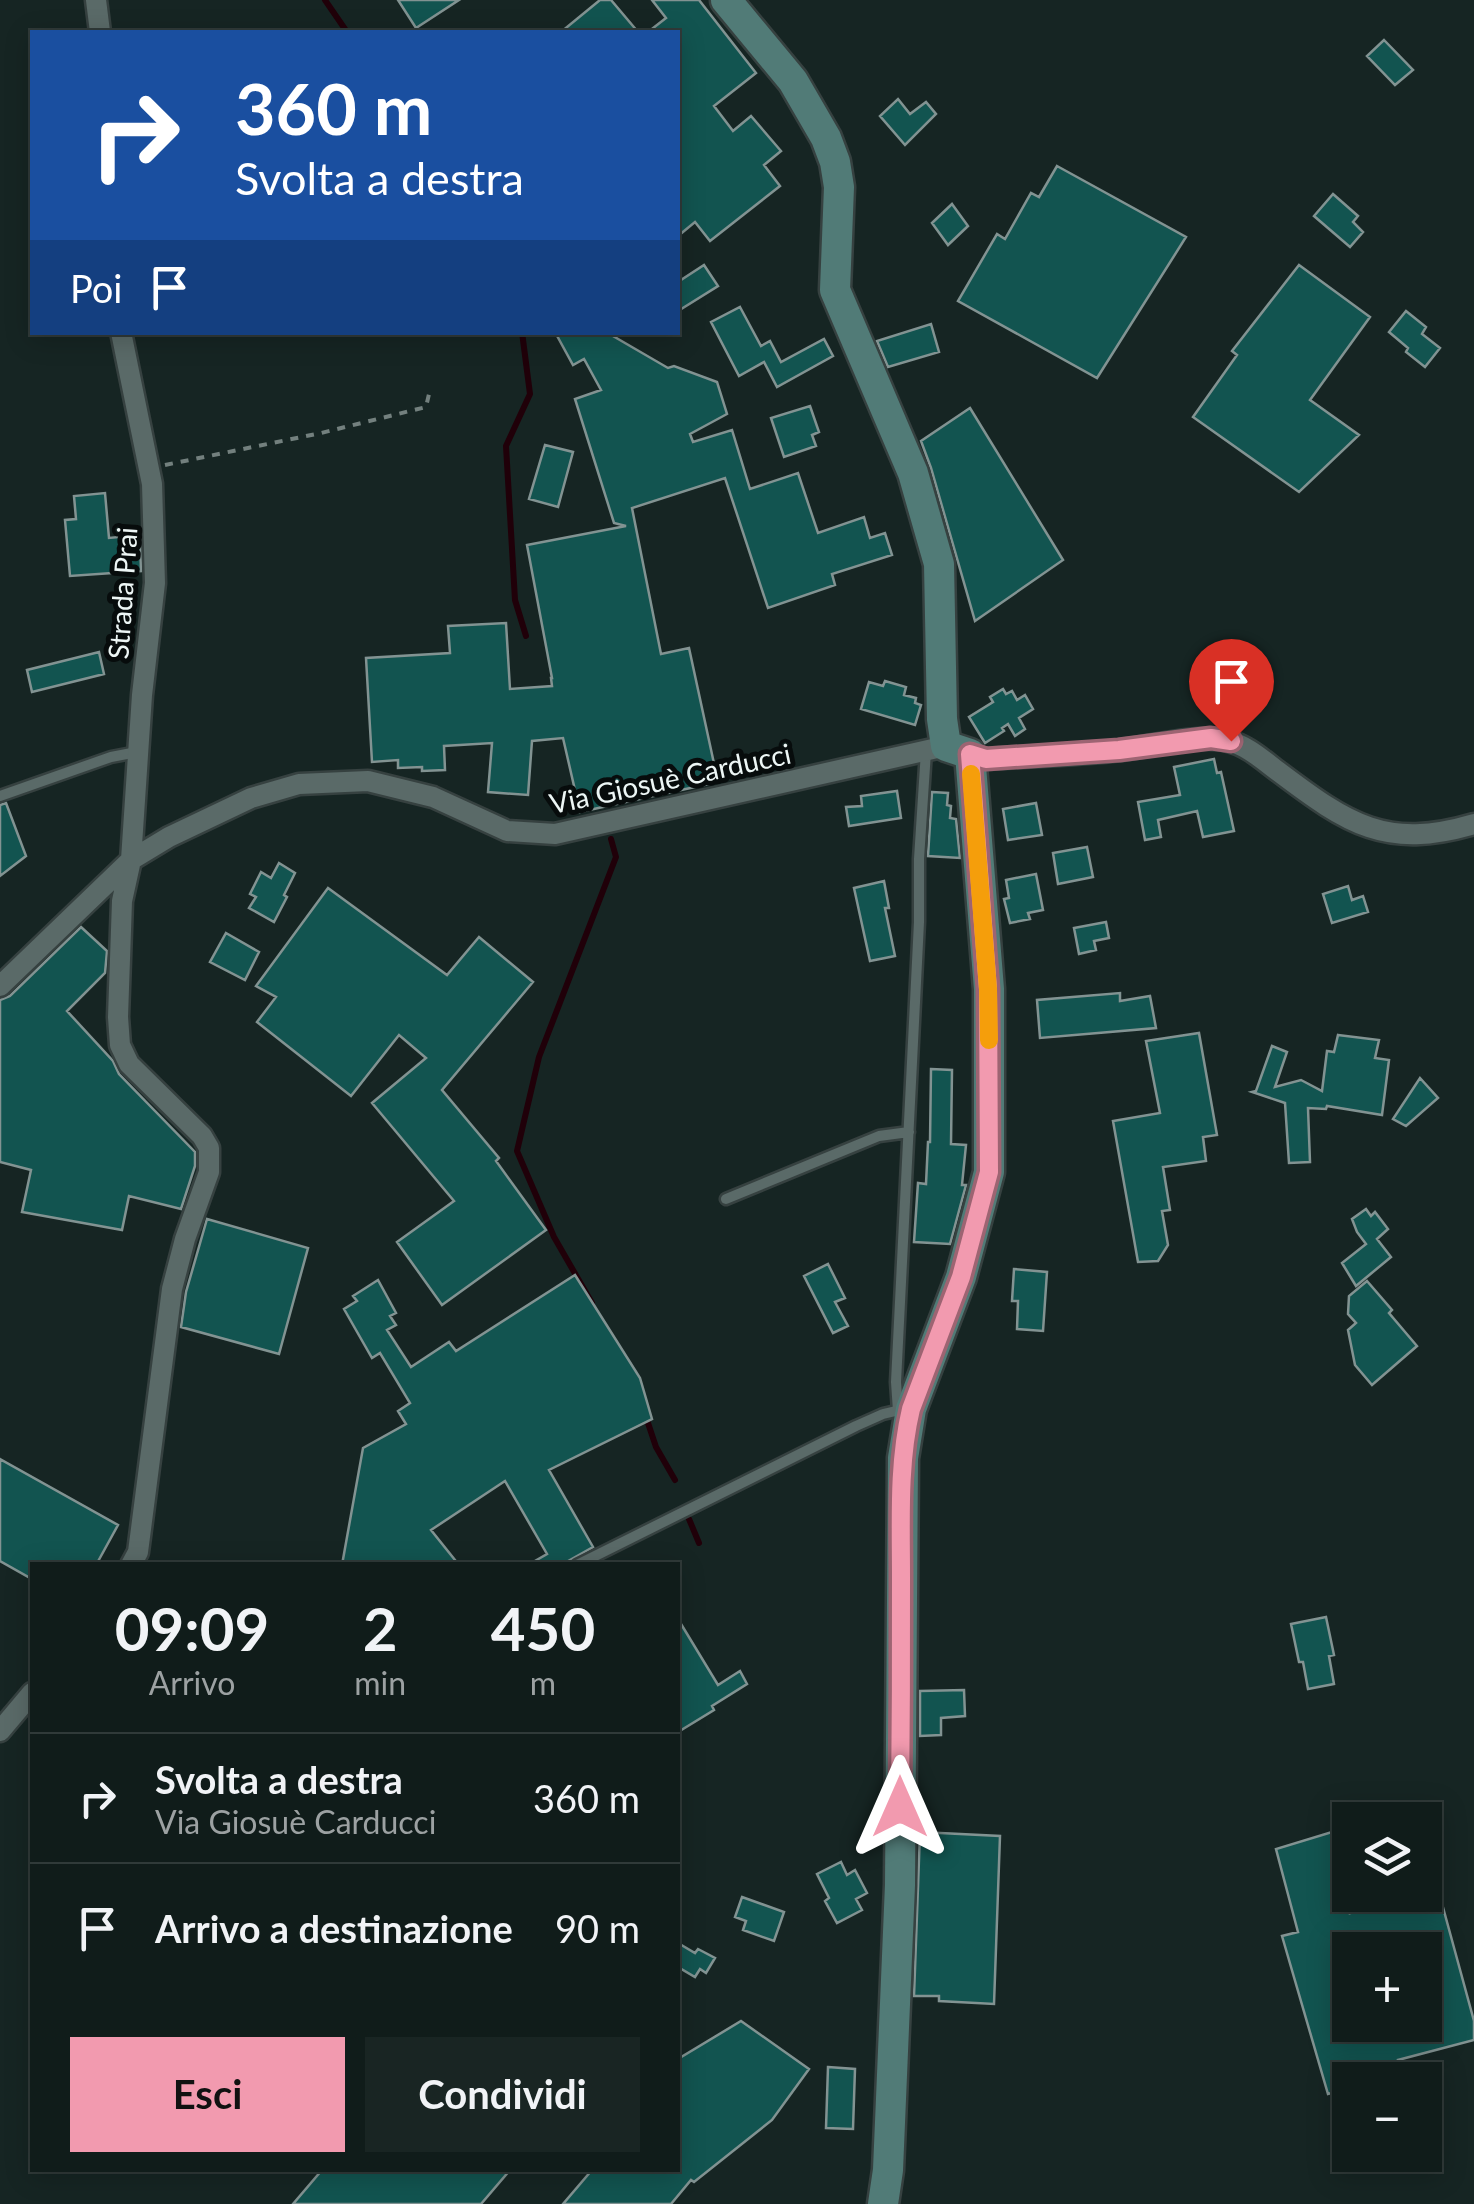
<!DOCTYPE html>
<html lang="it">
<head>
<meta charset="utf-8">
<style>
  body { margin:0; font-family:Lato,sans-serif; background:#192523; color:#f1f3f6; height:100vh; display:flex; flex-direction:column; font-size:38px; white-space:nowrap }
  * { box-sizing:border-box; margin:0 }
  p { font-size:32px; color:#9ca1a2 }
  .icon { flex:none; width:55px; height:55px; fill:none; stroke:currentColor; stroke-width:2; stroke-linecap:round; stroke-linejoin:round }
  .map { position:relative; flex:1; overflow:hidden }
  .sheet { position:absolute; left:30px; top:1562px; width:650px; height:610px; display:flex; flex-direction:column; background:#101c1a; border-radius:0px; box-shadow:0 5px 25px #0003,0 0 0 2px #303a39 }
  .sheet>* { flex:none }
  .guide { position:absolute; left:30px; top:30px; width:650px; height:305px; border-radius:0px; box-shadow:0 5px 25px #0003,0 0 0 2px #303a39; background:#1a4fa0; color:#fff; overflow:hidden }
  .tools { position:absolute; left:1332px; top:1802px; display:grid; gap:20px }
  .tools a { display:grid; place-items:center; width:110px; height:110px; border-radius:0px; background:#101c1a; box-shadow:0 5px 25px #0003,0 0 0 2px #303a39; font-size:50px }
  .pin { position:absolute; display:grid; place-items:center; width:85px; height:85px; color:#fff; margin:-102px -42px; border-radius:50% 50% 50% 0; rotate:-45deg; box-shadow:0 0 10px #0007 }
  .pin .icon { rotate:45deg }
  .me { position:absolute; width:110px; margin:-55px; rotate:0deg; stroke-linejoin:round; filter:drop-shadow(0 0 8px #0008) }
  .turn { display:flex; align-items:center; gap:35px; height:210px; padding:0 40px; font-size:45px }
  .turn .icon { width:130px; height:130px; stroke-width:2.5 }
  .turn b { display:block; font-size:70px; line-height:85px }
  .then { display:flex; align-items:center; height:95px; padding:0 40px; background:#0003; gap:20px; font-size:38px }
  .eta { display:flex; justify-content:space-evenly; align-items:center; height:170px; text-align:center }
  .eta b { font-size:60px; font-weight:700; line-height:70px }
  .action { display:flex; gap:20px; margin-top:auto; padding:20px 40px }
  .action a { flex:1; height:115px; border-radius:0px; background:#f29aaf; color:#111; font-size:40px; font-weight:700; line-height:115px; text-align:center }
  .action a+a { background:#192523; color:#f1f3f6 }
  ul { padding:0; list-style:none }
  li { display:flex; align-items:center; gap:30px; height:130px; padding:0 40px; border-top:2px solid #303a39 }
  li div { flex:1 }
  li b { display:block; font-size:38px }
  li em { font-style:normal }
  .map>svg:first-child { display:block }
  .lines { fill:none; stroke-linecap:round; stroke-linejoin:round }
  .stream { stroke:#200009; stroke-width:6 }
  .building { fill:#125450; stroke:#829392; stroke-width:2.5; fill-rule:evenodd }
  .lane-casing { stroke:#364140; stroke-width:15 }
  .street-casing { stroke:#364140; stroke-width:25 }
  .secondary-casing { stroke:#364140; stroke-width:35 }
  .path { stroke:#73807e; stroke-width:4; stroke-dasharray:8 8; stroke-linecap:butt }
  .lane { stroke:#5a6a68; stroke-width:10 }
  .street { stroke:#5a6a68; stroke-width:20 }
  .secondary { stroke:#517b77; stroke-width:30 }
  .route-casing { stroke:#9d6472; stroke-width:25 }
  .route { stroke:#f29aaf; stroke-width:18 }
  .slow { stroke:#f59e0b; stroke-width:18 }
  .labels { text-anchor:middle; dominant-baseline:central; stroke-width:10; stroke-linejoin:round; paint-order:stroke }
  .street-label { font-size:28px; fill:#edf6f5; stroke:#070c0c }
</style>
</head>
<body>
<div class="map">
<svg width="1474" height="2204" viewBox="0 0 1474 2204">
  <rect width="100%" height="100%" fill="#162523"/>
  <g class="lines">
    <path class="stream" d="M 325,0 L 347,32
      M 522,332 L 530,394 L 506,446 L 515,600 L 526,636
      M 592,1303 L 554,1237 L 517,1151 L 539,1057 L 616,857 L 611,839
      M 645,1414 L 656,1447 L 675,1480
      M 689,1519 L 699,1543"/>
  </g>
  <path class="building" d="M 398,0 L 459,0 L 416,28 Z
    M 600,0 L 611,0 L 638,32 L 561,32 Z
    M 652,0 L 699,0 L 756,73 L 714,106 L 733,131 L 751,116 L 781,151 L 764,165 L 780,186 L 710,241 L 695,222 L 678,236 L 678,32 L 648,32 L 666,18 Z
    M 1384,40 L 1413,70 L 1395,85 L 1367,56 Z
    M 898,99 L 910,114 L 926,102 L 936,114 L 905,145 L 880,116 Z
    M 1057,166 L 1186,237 L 1097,378 L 958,301 L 997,234 L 1005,239 L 1031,193 L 1039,197 Z
    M 1333,194 L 1358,216 L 1353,222 L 1363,232 L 1350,247 L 1314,216 Z
    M 952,204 L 968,226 L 948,245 L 932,223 Z
    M 704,265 L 718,286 L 678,311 L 678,282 Z
    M 1299,265 L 1370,317 L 1310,400 L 1359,435 L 1299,492 L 1193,417 L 1237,355 L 1232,351 Z
    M 740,307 L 761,346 L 770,341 L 781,362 L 824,339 L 833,356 L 777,387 L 764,362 L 739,376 L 711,322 Z
    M 1406,311 L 1426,327 L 1422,334 L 1440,348 L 1425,367 L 1406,352 L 1408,348 L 1389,332 Z
    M 931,324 L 939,352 L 888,367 L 877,341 Z
    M 555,332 L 606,332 L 668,368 L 674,366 L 717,382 L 727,414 L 690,434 L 693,442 L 732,430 L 750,489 L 798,473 L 818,533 L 864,517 L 870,538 L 885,533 L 892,555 L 832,574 L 835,585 L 768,608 L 725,478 L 632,508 L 661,654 L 689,648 L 718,782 L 580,812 L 563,738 L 532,741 L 528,795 L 488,792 L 492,743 L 444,746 L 445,770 L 422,771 L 422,767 L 398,768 L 398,760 L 372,762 L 366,658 L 450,653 L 448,626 L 506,623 L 510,689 L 552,686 L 551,678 L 552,678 L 527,545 L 626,526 L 614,523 L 575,399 L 601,390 L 584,359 L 573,365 Z
    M 810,406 L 819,432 L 812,435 L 816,446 L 784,457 L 771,418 Z
    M 970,408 L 1063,560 L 975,621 L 931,468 L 921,441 Z
    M 545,445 L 573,452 L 558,507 L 529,499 Z
    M 105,493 L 109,538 L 140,535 L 141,571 L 70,576 L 65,520 L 76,519 L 74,496 Z
    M 99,652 L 104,674 L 32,692 L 27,670 Z
    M 885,681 L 906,687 L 904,695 L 916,698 L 915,703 L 921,705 L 915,725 L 861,709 L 869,682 L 883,686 Z
    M 1003,689 L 1006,694 L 1012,691 L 1017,700 L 1025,695 L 1033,709 L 1019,718 L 1025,729 L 1015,736 L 1008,724 L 1002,728 L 1004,731 L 985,743 L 969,717 L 993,702 L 990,697 Z
    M 1214,759 L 1217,773 L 1221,772 L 1234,831 L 1203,837 L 1197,811 L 1158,820 L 1161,837 L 1145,840 L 1138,802 L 1180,795 L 1174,767 Z
    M 897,791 L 901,818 L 849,826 L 846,807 L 862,806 L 861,796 Z
    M 932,792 L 948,793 L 947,805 L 951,806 L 950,818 L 956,819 L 960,858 L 928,856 Z
    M 6,803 L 26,856 L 0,876 L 0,805 Z
    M 1036,803 L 1042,835 L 1008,840 L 1003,809 Z
    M 1087,847 L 1093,877 L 1058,884 L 1053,853 Z
    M 279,863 L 295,873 L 284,895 L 287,897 L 274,922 L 249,908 L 256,897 L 250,894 L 261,872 L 271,878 Z
    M 1036,874 L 1043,910 L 1028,913 L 1030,919 L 1010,923 L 1004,899 L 1009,898 L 1006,880 Z
    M 884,881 L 889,908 L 885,908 L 895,956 L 870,961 L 854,888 Z
    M 1348,886 L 1352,900 L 1363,896 L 1368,912 L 1332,923 L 1323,894 Z
    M 328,888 L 447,975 L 479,937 L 533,982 L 442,1090 L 499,1158 L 496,1161 L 546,1230 L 442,1305 L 397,1242 L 454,1201 L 372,1103 L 426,1058 L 399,1035 L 351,1096 L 257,1022 L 276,997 L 256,986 Z
    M 1106,922 L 1109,938 L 1094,941 L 1096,950 L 1079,954 L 1074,928 Z
    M 81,927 L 107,951 L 105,973 L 67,1011 L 113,1061 L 119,1074 L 195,1152 L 195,1166 L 181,1209 L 129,1196 L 122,1230 L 22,1212 L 31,1170 L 0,1162 L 0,1000 L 10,996 Z
    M 226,933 L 259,952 L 245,980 L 210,962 Z
    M 1120,993 L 1120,1001 L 1150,996 L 1156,1028 L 1040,1038 L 1037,1000 Z
    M 1199,1033 L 1217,1135 L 1203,1137 L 1206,1161 L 1163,1167 L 1170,1210 L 1162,1211 L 1168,1245 L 1158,1261 L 1138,1262 L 1113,1121 L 1160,1113 L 1146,1041 Z
    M 1338,1035 L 1379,1040 L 1375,1058 L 1389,1060 L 1382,1115 L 1327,1106 L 1326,1109 L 1308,1108 L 1310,1162 L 1289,1163 L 1285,1103 L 1252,1092 L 1256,1091 L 1272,1046 L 1287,1052 L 1275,1087 L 1301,1080 L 1322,1091 L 1327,1051 L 1334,1052 Z
    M 931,1069 L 952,1070 L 951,1144 L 966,1145 L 962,1185 L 966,1185 L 950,1244 L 914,1242 L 918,1183 L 926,1184 L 928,1142 L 930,1142 Z
    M 1420,1078 L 1438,1098 L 1406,1126 L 1393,1119 Z
    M 1366,1209 L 1371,1216 L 1375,1212 L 1388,1229 L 1377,1239 L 1391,1257 L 1356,1286 L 1342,1263 L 1366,1244 L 1357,1232 L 1352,1219 Z
    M 207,1219 L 308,1248 L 279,1354 L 181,1327 L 186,1292 Z
    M 828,1264 L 845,1298 L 835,1302 L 848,1326 L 833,1333 L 804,1276 Z
    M 1014,1269 L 1047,1272 L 1043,1331 L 1017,1329 L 1018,1301 L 1012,1301 Z
    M 575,1275 L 640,1378 L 652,1419 L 549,1470 L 593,1547 L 561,1565 L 528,1565 L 547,1554 L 505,1481 L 431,1530 L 459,1565 L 342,1565 L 363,1448 L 406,1424 L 398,1411 L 410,1403 L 380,1353 L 372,1358 L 344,1309 L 357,1301 L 353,1296 L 378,1280 L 396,1313 L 390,1316 L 396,1325 L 387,1330 L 411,1367 L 449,1342 L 456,1351 Z
    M 1367,1281 L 1392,1310 L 1389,1313 L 1417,1346 L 1372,1385 L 1355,1365 L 1348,1330 L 1356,1323 L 1348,1314 L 1349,1296 Z
    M 0,1459 L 118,1525 L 96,1565 L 32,1565 L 32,1579 L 0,1561 Z
    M 1326,1617 L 1334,1655 L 1329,1656 L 1334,1684 L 1308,1689 L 1303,1662 L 1299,1662 L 1291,1624 Z
    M 678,1619 L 718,1685 L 740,1671 L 747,1684 L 712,1706 L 714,1710 L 678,1732 Z
    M 964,1690 L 965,1716 L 941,1718 L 941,1735 L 920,1736 L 920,1691 Z
    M 920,1832 L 1000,1836 L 994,2004 L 939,2001 L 939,1996 L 914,1996 Z
    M 1332,1832 L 1339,1832 L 1350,1875 L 1350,1913 L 1417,1895 L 1425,1895 L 1425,1893 L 1438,1889 L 1474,2021 L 1474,2040 L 1398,2060 L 1401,2074 L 1380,2080 L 1350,2080 L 1350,2088 L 1328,2094 L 1282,1936 L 1298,1932 L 1276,1849 ZM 1350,1950 L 1425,1950 L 1425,2025 L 1350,2025 Z
    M 841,1862 L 847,1875 L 855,1870 L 867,1893 L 856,1899 L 862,1910 L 837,1923 L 825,1901 L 829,1898 L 817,1874 Z
    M 742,1897 L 784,1912 L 774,1941 L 743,1930 L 746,1921 L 735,1917 Z
    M 678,1943 L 695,1953 L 698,1949 L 715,1958 L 706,1973 L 700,1969 L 695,1977 L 678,1967 Z
    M 741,2021 L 809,2069 L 772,2120 L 694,2182 L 691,2180 L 671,2204 L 563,2204 L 592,2170 L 678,2170 L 678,2059 Z
    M 828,2067 L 855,2069 L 853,2129 L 826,2128 Z
    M 322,2170 L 510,2170 L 481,2204 L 293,2204 Z"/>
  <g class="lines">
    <g class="lane-casing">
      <path id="lane" d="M 0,796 L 111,757 L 137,752
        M 726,1199 L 879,1136 L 909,1132
        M 898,1411 L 896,1382 L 919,922 L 919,859 L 926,751
        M 577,1565 L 856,1426 L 883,1414 L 900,1410"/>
    </g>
    <g class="street-casing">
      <path id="street" d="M 96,0 L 100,32
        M 121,332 L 152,484 L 155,583 L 142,695 L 131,860 L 122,901 L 118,1017 L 120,1045 L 129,1064 L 202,1136 L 209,1148 L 209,1172 L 185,1239 L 172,1289 L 138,1552 L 131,1565
        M 970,754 L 985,759 C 1031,756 1077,755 1122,750 C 1154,746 1197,734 1228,741 C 1247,745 1264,761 1279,772 C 1348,824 1386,850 1474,824
        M 0,986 L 131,860 L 169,837 L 251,798 L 299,784 L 368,781 L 433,797 L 507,831 L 555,834 L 946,746
        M 0,1731 L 32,1693"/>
    </g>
    <g class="secondary-casing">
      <path id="secondary" d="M 726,0 L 793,81 L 826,138 L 835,162 L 839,187 L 835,290 L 913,473 L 939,564 L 942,719 L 946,746 L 970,754 L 989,989 L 989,1172 L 961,1277 L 911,1409 L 903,1458 L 900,1885 L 888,2170 L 883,2204"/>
    </g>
    <path class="path" d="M 165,465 L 321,433 L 426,407 L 429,394"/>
    <use href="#lane" class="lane"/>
    <use href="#street" class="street"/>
    <use href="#secondary" class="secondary"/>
  </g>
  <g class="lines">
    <g class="route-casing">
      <path id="route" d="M 900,1807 C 901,1730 901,1654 901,1577 C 901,1521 898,1463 911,1409 L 961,1277 L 989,1172 L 988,989 L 970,754 L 986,759 L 1119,750 L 1211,738 L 1231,741"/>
    </g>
    <use href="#route" class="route"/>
    <path class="slow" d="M 971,774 L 988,989 L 989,1040"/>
  </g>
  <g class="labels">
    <g class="street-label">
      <text transform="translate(122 593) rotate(-86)">Strada Prai</text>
      <text transform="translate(670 778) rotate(-12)">Via Giosuè Carducci</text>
    </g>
  </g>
</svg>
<div class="tools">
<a><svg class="icon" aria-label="layers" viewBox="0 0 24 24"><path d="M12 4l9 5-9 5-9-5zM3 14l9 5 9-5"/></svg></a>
<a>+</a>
<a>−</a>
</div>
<div class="pin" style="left:1231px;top:741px;background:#d93025"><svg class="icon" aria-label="arrive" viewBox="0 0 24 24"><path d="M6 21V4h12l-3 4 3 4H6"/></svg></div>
<svg class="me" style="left:900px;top:1807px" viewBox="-20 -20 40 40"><path d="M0-17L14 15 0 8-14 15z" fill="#f29aaf" stroke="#fff" stroke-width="4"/></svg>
<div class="guide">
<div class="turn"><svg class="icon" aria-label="right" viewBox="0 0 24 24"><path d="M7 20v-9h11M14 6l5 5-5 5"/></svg><div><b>360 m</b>Svolta a destra</div></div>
<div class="then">Poi<svg class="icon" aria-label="arrive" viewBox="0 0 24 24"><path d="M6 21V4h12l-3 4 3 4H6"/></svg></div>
</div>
<section class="sheet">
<div class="eta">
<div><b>09:09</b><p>Arrivo</p></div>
<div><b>2</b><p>min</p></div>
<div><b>450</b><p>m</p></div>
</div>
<ul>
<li><svg class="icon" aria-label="right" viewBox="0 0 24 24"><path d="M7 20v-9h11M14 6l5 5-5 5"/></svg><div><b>Svolta a destra</b><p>Via Giosuè Carducci</p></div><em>360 m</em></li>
<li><svg class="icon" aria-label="arrive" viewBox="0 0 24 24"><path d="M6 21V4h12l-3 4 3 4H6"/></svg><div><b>Arrivo a destinazione</b></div><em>90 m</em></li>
</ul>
<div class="action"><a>Esci</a><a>Condividi</a></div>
</section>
</div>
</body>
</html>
